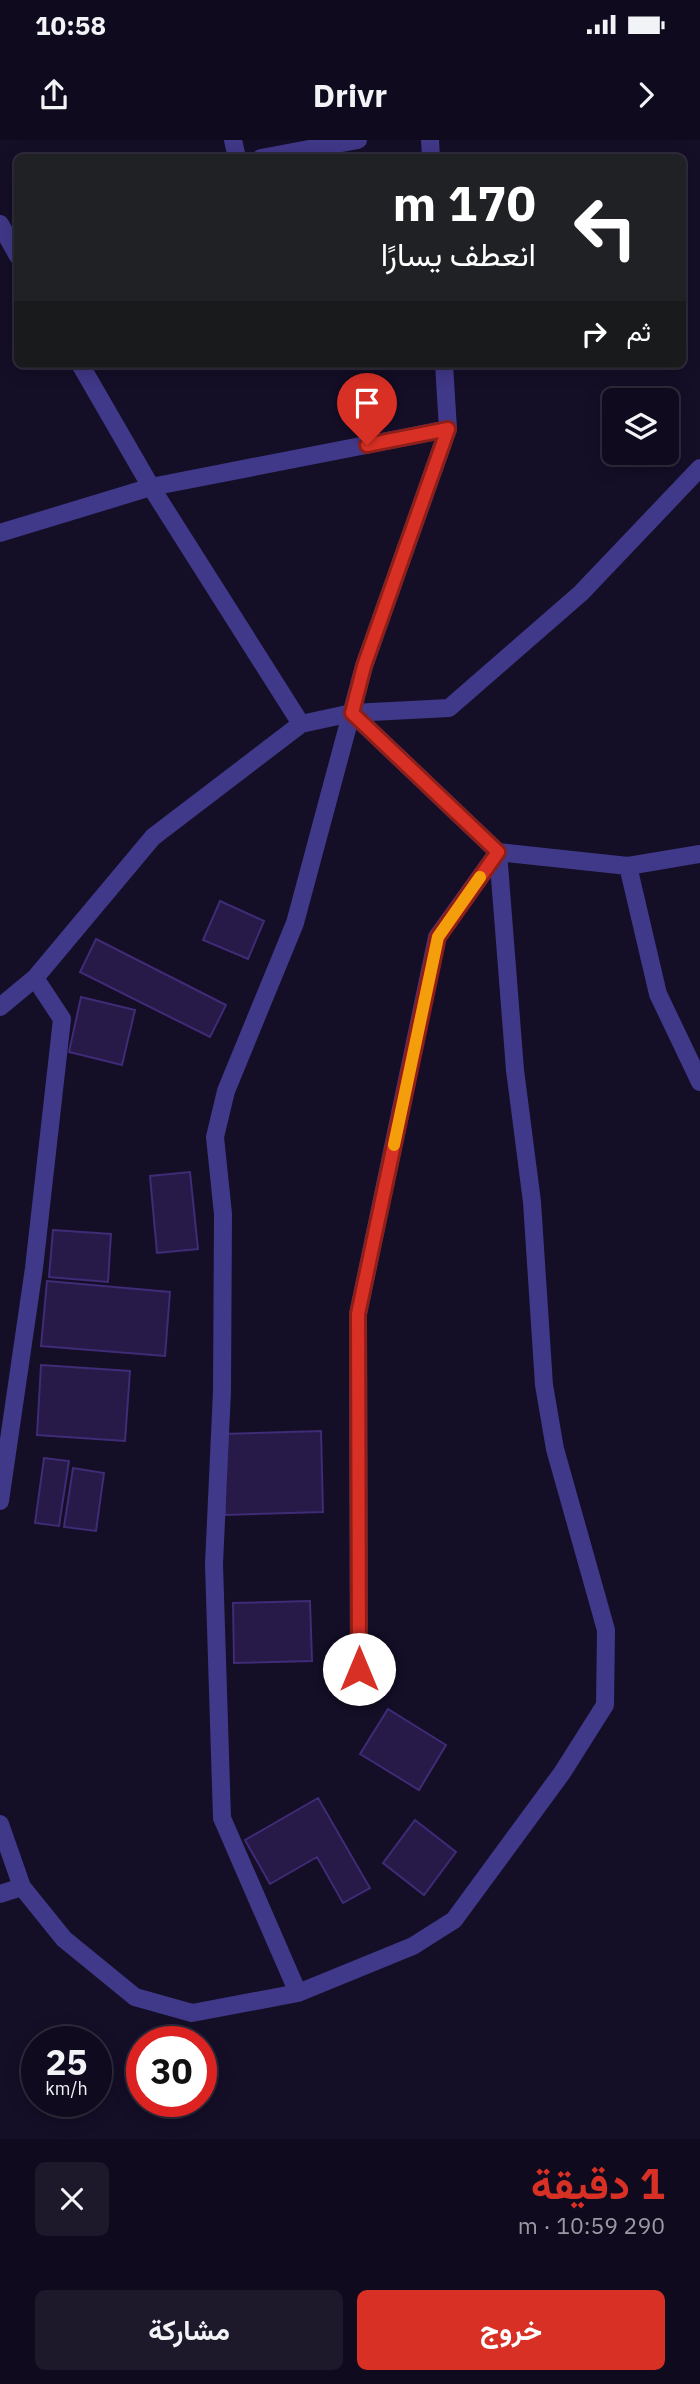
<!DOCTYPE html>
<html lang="ar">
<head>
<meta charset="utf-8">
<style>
  body { margin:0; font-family:"IBM Plex Sans",Vazirmatn,sans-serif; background:#1d182a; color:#f1f3f6; direction:rtl; height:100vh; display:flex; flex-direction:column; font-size:26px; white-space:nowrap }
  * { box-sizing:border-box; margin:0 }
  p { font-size:23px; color:#9b9aa4 }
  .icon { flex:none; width:38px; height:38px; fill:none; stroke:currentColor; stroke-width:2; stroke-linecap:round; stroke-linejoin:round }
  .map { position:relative; height:1999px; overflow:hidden; direction:ltr }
  .details { display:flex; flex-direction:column; background:#0f0a1d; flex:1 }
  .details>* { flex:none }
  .banner { position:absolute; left:14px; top:14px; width:672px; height:214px; border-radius:10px; box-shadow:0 4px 18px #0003,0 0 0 2px #2f2b3b; direction:rtl; background:#202124; color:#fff; overflow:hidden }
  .tools { position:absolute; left:602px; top:248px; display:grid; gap:14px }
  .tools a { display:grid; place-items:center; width:77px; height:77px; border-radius:10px; background:#0f0a1d; box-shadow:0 4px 18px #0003,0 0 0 2px #2f2b3b; font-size:35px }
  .speed { position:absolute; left:21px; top:1886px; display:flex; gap:14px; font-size:35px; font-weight:700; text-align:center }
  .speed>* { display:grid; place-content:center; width:91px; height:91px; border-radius:50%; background:#0f0a1d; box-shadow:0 4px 18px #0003,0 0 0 2px #2f2b3b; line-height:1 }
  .speed small { font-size:18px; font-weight:400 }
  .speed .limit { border:10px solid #d22; background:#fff; color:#111 }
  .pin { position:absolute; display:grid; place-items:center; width:60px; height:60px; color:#fff; margin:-72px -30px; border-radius:50% 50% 50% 0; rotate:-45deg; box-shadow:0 0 7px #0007 }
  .pin .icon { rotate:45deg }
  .me { position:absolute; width:77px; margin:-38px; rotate:0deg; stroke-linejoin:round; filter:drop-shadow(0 0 5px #0008) }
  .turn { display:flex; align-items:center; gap:24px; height:147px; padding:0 35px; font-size:32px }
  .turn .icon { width:91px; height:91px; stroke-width:2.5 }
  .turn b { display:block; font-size:49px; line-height:60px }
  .then { display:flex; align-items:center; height:66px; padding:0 35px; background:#0003; gap:14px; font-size:26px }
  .round { display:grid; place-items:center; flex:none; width:74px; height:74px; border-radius:10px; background:#1d182a }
  .head { display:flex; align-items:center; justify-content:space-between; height:119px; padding:0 35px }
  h1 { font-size:42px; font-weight:700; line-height:52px; color:#d93025 }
  .primary-button { display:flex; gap:14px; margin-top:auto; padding:14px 35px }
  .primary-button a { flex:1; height:80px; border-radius:10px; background:#d93025; color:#fff; font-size:28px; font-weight:700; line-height:80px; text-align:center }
  .primary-button a+a { background:#1d182a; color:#f1f3f6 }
  .status { display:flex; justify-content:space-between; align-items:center; height:49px; padding:0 35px; background:#0f0a1d; direction:ltr }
  .status svg { height:19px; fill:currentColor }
  header { display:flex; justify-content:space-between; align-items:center; height:91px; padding:0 35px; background:#0f0a1d; font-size:32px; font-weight:700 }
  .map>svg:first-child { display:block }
  .building { fill:#271a49; stroke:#3f2b76; stroke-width:2 }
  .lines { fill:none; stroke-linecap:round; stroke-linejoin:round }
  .minor { stroke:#403888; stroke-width:18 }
  .route-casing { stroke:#8d1f18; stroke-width:18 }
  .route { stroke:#d93025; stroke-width:12 }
  .slow { stroke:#f59e0b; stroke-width:12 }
</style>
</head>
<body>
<div class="status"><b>10:58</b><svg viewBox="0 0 49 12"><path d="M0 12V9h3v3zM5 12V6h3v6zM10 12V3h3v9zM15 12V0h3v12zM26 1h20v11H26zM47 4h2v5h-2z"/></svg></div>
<header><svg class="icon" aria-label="forward" viewBox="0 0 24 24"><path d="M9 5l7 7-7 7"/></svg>Drivr<svg class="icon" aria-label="share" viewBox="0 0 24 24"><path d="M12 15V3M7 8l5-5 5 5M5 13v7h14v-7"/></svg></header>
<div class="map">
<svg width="700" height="1999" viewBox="0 0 700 1999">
  <rect width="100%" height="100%" fill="#140e27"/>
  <path class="building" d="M 220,761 L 264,781 L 248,819 L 203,800 Z
    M 96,799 L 226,865 L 210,897 L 80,832 Z
    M 81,857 L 135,870 L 122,925 L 69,912 Z
    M 190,1032 L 198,1109 L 157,1113 L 150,1036 Z
    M 53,1090 L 111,1094 L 108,1142 L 49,1137 Z
    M 47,1141 L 170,1152 L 165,1216 L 41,1206 Z
    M 41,1225 L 130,1231 L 125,1301 L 37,1295 Z
    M 321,1291 L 323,1372 L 225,1375 L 222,1294 Z
    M 44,1318 L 69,1321 L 59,1386 L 35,1383 Z
    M 73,1328 L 104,1333 L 96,1391 L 64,1387 Z
    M 310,1461 L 312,1521 L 234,1523 L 233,1463 Z
    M 388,1569 L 446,1605 L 419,1650 L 360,1614 Z
    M 318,1658 L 370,1748 L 343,1763 L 317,1717 L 270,1744 L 245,1700 Z
    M 415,1680 L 456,1712 L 424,1755 L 383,1723 Z"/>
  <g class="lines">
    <path class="minor" d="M 233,0 L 237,18
      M 430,0 L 431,18
      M 261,18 L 358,0
      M 0,84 L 18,116
      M 80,224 L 151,347 L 301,584
      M 0,393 L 151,347 L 448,289
      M 352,573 L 498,712 L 628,726 L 700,714
      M 628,726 L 658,854 L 700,942
      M 0,867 L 35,838 L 153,697 L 301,584 L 352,573 L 449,568 L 581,453 L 700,328
      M 0,1361 L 34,1128 L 62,879 L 35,838
      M 359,1529 L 358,1174 L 437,797 L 498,712
      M 0,1684 L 22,1747 L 64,1799 L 135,1857 L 192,1873 L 298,1853 L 413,1806 L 454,1780 L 562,1633 L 605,1565 L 606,1490 L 555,1309 L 544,1245 L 532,1062 L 515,930 L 498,712
      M 0,1754 L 22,1747
      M 298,1853 L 222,1678 L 214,1424 L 222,1251 L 223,1074 L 215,997 L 226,951 L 295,783 L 364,526 L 448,289 L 444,224"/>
  </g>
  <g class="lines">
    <g class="route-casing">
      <path id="route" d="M 359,1529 L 358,1174 L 438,797 L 498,712 L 352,573 L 364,526 L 448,289 L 367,305"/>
    </g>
    <use href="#route" class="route"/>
    <path class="slow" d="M 394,1005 L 438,797 L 480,737"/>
  </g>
</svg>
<div class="tools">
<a><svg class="icon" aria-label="layers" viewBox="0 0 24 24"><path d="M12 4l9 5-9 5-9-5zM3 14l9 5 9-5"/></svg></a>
</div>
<div class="speed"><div>25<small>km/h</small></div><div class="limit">30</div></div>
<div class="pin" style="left:367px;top:305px;background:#d93025"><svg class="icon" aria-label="arrive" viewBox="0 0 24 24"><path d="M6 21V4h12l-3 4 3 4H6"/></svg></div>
<svg class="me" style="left:359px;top:1529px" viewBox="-20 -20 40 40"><circle r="19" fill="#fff"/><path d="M0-13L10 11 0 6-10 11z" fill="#d93025"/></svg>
<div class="banner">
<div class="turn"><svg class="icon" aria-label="left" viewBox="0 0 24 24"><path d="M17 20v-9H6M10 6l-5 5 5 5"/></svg><div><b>170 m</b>انعطف يسارًا</div></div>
<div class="then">ثم<svg class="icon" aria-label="right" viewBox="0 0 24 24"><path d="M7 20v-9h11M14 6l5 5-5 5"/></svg></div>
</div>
</div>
<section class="details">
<div class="head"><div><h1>1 دقيقة</h1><p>290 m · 10:59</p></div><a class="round"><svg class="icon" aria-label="close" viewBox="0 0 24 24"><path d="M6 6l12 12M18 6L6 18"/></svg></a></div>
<div class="primary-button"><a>خروج</a><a>مشاركة</a></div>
</section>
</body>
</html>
